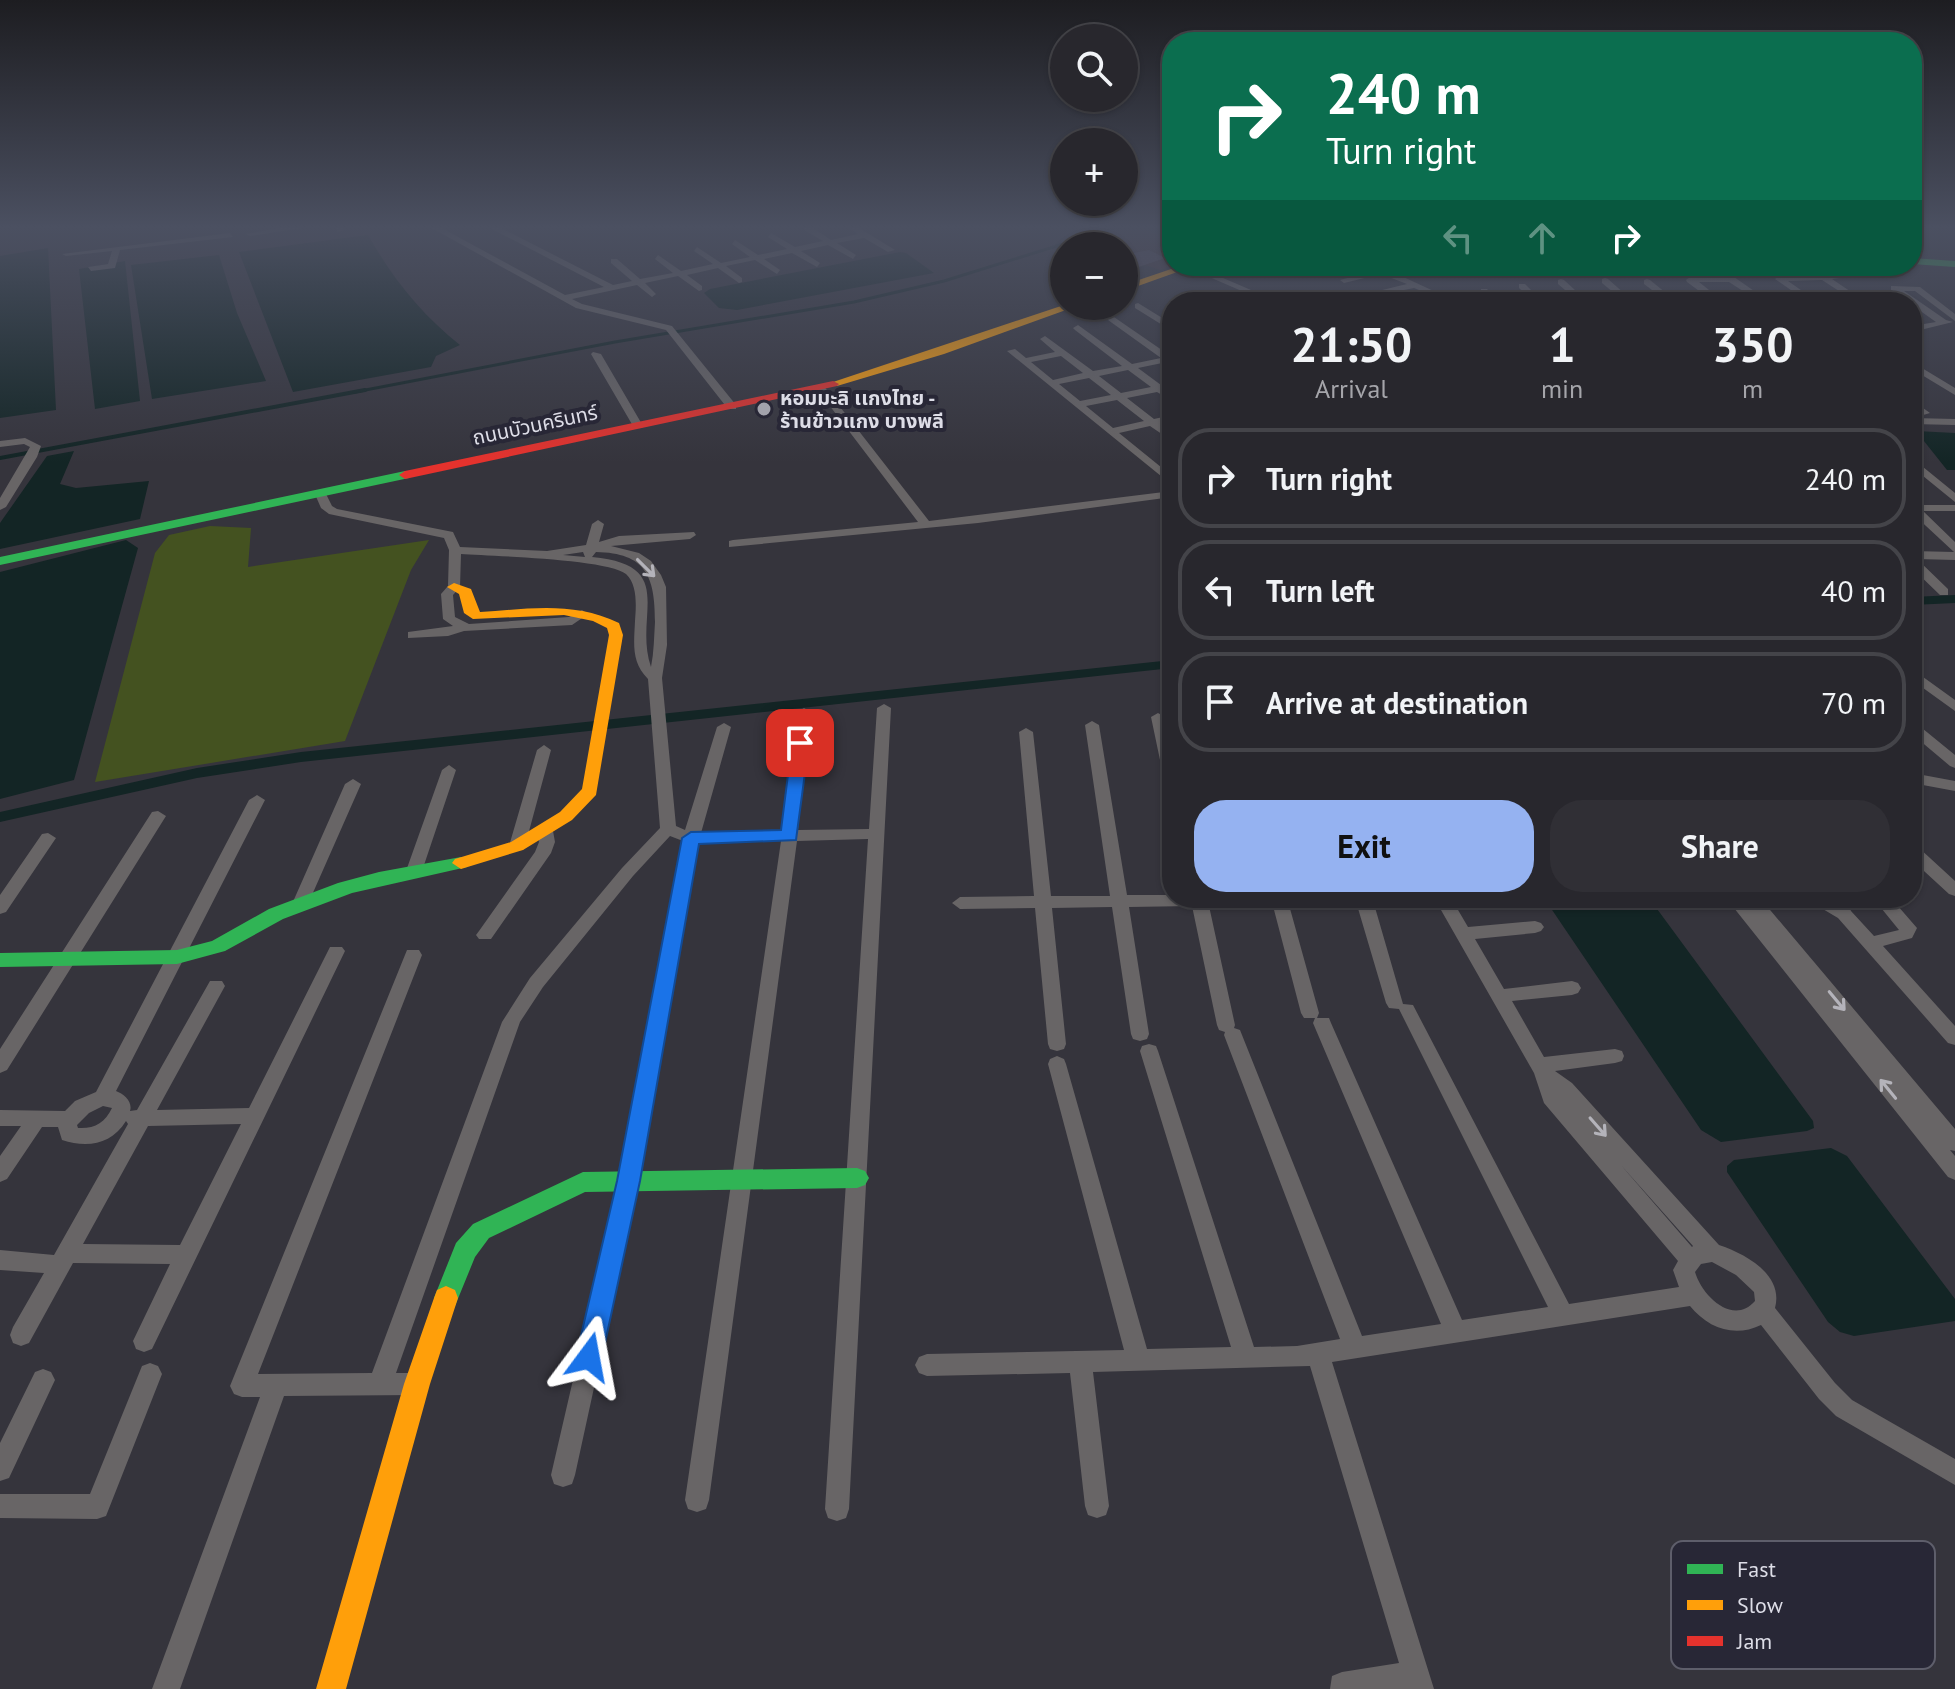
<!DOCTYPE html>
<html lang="en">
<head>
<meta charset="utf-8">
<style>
  body { margin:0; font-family:"PT Sans","Noto Sans Thai",sans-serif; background:#302f35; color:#f1f3f6; height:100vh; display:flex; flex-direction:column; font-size:30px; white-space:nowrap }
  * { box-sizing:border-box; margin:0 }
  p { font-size:26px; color:#a5a5aa }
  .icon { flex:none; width:44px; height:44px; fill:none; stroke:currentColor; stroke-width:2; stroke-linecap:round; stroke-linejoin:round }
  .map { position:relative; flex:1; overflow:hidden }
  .drawer { position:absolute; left:1162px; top:292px; width:760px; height:616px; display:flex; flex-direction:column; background:#28272d; border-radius:32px; box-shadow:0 2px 6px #0004,0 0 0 2px #444449 }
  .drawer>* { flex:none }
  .guide { position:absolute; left:1162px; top:32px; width:760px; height:244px; border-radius:32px; box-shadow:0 2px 6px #0004,0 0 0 2px #444449; background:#0b6e4f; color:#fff; overflow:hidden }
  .tools { position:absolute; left:1050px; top:24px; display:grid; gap:16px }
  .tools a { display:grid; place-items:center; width:88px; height:88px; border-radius:50%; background:#28272d; box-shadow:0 2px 6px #0004,0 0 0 2px #444449; font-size:40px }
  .pin { position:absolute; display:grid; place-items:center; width:68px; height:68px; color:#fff; margin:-34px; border-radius:16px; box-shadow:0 4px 12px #0006 }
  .me { position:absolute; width:88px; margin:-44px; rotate:13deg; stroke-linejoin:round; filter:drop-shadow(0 0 6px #0008) }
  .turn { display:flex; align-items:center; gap:28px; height:168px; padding:0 32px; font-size:36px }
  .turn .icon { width:104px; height:104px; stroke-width:2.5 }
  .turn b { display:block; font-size:56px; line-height:68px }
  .lanes { display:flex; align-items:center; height:76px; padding:0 32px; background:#0003; justify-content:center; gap:40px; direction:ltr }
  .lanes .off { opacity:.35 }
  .eta { display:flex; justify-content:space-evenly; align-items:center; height:136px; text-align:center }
  .eta b { font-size:48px; font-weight:700; line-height:56px }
  .action { display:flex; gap:16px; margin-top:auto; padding:16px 32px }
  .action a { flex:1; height:92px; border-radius:32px; background:#95b2f1; color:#111; font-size:32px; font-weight:700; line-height:92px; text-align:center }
  .action a+a { background:#302f35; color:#f1f3f6 }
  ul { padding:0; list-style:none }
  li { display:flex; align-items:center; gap:24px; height:100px; margin:0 16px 12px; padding:0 16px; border:4px solid #444449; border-radius:32px }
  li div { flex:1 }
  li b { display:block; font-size:30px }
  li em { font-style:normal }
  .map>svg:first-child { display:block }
  .commercial { fill:#45343b }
  .green { fill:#445220 }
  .water { fill:#132525 }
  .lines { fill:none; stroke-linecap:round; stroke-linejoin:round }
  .stream-far1 { stroke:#132525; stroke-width:3 }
  .stream { stroke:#132525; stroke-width:4 }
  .canal { fill:#132525; fill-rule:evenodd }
  .building { fill:#544a5b }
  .street { fill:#686566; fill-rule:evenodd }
  .fast { fill:#30b455; fill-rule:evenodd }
  .slow { fill:#ff9f0a; fill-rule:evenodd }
  .jam { fill:#e5322d; fill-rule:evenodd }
  .oneway { stroke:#b4b3ba }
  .route { fill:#1a73e8; stroke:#114b97; stroke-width:2 }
  .poi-dot { fill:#a2a2ab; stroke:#282736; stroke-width:3 }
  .labels { text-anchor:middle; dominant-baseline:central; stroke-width:8; stroke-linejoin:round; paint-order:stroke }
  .far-poi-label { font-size:20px; font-weight:bold; fill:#dddde7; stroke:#282736; text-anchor:start }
  .far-street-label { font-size:20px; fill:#dddde7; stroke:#282736 }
  .key { fill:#282736; stroke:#5e5e6b; stroke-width:2 }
  .key-label { font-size:22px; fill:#dddde7 }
</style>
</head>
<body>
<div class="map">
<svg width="1955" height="1689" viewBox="0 0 1955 1689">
  <rect width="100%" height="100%" fill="#35343c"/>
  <path class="commercial" d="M 1130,227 L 1153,232 L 1161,236 L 1160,240 L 1172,244 L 1172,266 L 1160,270 L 1124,258 L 1124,246 L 1066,246 Z"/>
  <path class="green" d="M 210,526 L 251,528 L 248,567 L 429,540 L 411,570 L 345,741 L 95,782 L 155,553 L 169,535 Z"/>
  <path class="water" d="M 368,235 C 393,279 421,314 460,345 L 436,356 L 431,367 L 293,392 L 239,252 Z
    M 48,248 L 56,410 L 0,418 L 0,256 Z
    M 900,252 L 906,253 L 934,273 L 737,310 L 719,308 L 704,293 L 710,289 Z
    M 219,255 L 237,313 L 266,381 L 152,399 L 131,265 Z
    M 125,261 L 140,401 L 95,409 L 79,269 Z
    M 1916,431 L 1955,433 L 1955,470 L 1947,470 Z
    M 74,451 L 60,484 L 76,488 L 149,481 L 140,519 L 0,549 L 0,523 L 47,456 Z
    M 126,540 L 138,548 L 74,780 L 0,799 L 0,572 Z
    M 1544,898 L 1649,898 L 1813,1121 L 1814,1128 L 1807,1131 L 1721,1142 L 1701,1130 Z
    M 1831,1148 L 1847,1156 L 1955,1299 L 1955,1321 L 1854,1336 L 1840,1332 L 1828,1322 L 1727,1172 L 1727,1166 L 1734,1160 Z"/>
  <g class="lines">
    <path class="stream-far1" d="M 355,392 L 615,342 L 854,302 L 944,281 L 1121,226"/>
    <path class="stream" d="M 0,458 L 365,390"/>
    <path class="canal" d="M 1955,595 L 1955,603 L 1912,605 L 1912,597 Z
      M 1172,660 L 1172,668 L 301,762 L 197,778 L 0,822 L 0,812 L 197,768 L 301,752 Z"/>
  </g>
  <path class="building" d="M 1149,250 L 1165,258 L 1124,272 L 1124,255 Z"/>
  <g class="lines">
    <path class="street" d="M 291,226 L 315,226 L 250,236 L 246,234 Z
      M 336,226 L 344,226 L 344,230 L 337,232 Z
      M 428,226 L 438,226 L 565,295 L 604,287 L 486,226 L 497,226 L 613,285 L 632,281 L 611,263 L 611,259 L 617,259 L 640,279 L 673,273 L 655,259 L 658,255 L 681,271 L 713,264 L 694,251 L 697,247 L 721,263 L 750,257 L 732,244 L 735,240 L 758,255 L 787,249 L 768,237 L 771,233 L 795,247 L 823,241 L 804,230 L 804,226 L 810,226 L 831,240 L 858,234 L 846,226 L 856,226 L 895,250 L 888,252 L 864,238 L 837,243 L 856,255 L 853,259 L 828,245 L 801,251 L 820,263 L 817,267 L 792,253 L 764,259 L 780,270 L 777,274 L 755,260 L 726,266 L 742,278 L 742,282 L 739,283 L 718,268 L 687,275 L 702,286 L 702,290 L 699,291 L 678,276 L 645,283 L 656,294 L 652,297 L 637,285 L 572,299 L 582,304 L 672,326 L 736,405 L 736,409 L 728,409 L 666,330 L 576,308 Z
      M 230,233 L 233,237 L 120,250 L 115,268 L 91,271 L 88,267 L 108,264 L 112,251 L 66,256 L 62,254 Z
      M 1184,266 L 1195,266 L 1279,302 L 1267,302 Z
      M 1366,266 L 1386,269 L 1438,293 L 1434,296 L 1414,288 L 1374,296 L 1374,292 L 1407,284 L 1381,274 L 1344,283 L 1340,280 L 1374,271 Z
      M 1855,274 L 1856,276 L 1832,279 L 1866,302 L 1856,302 L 1822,280 L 1788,281 L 1818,302 L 1808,302 L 1775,279 L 1779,276 Z
      M 1690,277 L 1734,277 L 1770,302 L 1760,302 L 1729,282 L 1699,282 L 1724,302 L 1714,302 L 1687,282 L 1686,280 Z
      M 1605,278 L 1608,279 L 1634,302 L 1625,302 L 1602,283 L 1602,279 Z
      M 1561,279 L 1564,280 L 1588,302 L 1579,302 L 1558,284 L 1558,280 Z
      M 1647,279 L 1650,280 L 1677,302 L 1668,302 L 1644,284 L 1644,280 Z
      M 1519,284 L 1525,284 L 1543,302 L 1534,302 L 1519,288 Z
      M 1891,286 L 1920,287 L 1955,314 L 1955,321 L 1915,291 L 1904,291 L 1946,320 L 1953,322 L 1912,332 L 1912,326 L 1936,322 L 1912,305 L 1912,302 L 1891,290 Z
      M 1481,289 L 1487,289 L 1499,302 L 1490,302 L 1481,293 Z
      M 1205,293 L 1208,294 L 1208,298 L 1185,302 L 1171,301 Z
      M 1445,295 L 1453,302 L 1444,302 L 1441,298 Z
      M 1138,303 L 1172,324 L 1172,331 L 1135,308 L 1135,304 Z
      M 1111,315 L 1172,357 L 1172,364 L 1167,362 L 1138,368 L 1161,385 L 1169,385 L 1171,387 L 1167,390 L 1172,393 L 1172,401 L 1157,392 L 1127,398 L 1154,419 L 1172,415 L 1172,421 L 1160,424 L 1172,433 L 1172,441 L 1150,426 L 1119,433 L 1172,476 L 1172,485 L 1007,351 L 1015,349 L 1026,358 L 1055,352 L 1040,339 L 1045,336 L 1093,371 L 1122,366 L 1075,330 L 1073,328 L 1078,325 L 1132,364 L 1161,358 L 1108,320 L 1107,318 ZM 1061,356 L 1083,373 L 1053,380 L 1031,362 ZM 1128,370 L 1151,387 L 1121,393 L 1099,376 ZM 1089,378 L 1111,395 L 1080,401 L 1059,384 ZM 1117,400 L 1144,421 L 1113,428 L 1086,406 Z
      M 593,352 L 601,354 L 643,426 L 642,428 L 633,426 L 591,354 Z
      M 1912,362 L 1955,388 L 1955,395 L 1912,369 Z
      M 820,384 L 823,385 L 929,521 L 1172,491 L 1172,497 L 978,523 L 729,547 L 729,541 L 733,540 L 918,522 L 817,389 L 815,387 Z
      M 1912,400 L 1930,413 L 1913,418 L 1955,419 L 1955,425 L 1912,424 L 1912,412 L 1916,411 L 1912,408 Z
      M 25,438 L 41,446 L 37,457 L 6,507 L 0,510 L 0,498 L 30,447 L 24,444 L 0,447 L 0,441 Z
      M 1912,458 L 1955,493 L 1955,502 L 1912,467 Z
      M 316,490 L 324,490 L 332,506 L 337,509 L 453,532 L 460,547 L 547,551 L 586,545 L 592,524 L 598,520 L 604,524 L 599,542 L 619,536 L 694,532 L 696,535 L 690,539 L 611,546 L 639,553 L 651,561 L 661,575 L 666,587 L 667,645 L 662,678 L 676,826 L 685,830 L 717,727 L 724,723 L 731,727 L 701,833 L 783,831 L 797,712 L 804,708 L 811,712 L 798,830 L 869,829 L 877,708 L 884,704 L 891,708 L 849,1509 L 846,1518 L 837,1521 L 828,1518 L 825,1509 L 868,839 L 797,841 L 709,1500 L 706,1509 L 697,1512 L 688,1509 L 685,1500 L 781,841 L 698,843 L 639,1181 L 575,1475 L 572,1484 L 563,1487 L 554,1484 L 551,1475 L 619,1181 L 683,841 L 670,836 L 633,876 L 543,987 L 520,1022 L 396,1373 L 417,1373 L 425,1376 L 429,1384 L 425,1392 L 417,1395 L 284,1396 L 180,1689 L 152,1689 L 260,1397 L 242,1397 L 234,1394 L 230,1386 L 407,950 L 419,950 L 422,955 L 258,1374 L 372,1373 L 502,1022 L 530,978 L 622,868 L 660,828 L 648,679 C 631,662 634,644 635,621 C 636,607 638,585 626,574 C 608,559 490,556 461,554 L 460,587 L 453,595 L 455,617 L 469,624 L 569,617 L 582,610 L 588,614 L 572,625 L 464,631 L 448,636 L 408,638 L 408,632 L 453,626 L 443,619 L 441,594 L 448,586 L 449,550 L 444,538 L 329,514 L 321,508 L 314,492 ZM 583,552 L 585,557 L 563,555 ZM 596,552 C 646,553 655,576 655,622 C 654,637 654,652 651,667 C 633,615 679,565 592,557 Z
      M 1912,505 L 1955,505 L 1955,511 L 1923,511 L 1955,542 L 1955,560 L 1917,559 L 1948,589 L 1948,595 L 1940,595 L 1912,568 L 1912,551 L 1954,552 L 1912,513 Z
      M 1912,669 L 1955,700 L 1955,711 L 1912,680 Z
      M 1158,713 L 1165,717 L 1172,746 L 1172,784 L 1164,779 L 1151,717 Z
      M 1092,721 L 1099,725 L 1127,895 L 1172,895 L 1172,898 L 1451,898 L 1468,927 L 1535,921 L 1541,923 L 1544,927 L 1541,931 L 1535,933 L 1475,939 L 1504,989 L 1572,981 L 1578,983 L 1581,988 L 1578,993 L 1572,995 L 1512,1001 L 1544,1057 L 1615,1049 L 1622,1051 L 1624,1056 L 1622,1061 L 1615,1063 L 1555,1071 L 1572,1083 L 1719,1245 C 1746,1254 1784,1275 1775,1308 L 1835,1383 L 1852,1400 L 1955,1459 L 1955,1485 L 1836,1416 L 1819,1399 L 1761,1325 C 1734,1338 1708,1328 1690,1306 L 1332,1362 L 1434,1689 L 1330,1689 L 1332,1676 L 1342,1672 L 1399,1663 L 1310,1366 L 1093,1372 L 1109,1506 L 1106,1515 L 1097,1518 L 1088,1515 L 1085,1506 L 1070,1373 L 927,1376 L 919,1373 L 915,1365 L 919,1357 L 927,1354 L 1124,1350 L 1048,1064 L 1050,1059 L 1057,1056 L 1064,1059 L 1066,1064 L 1147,1349 L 1231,1347 L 1140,1051 L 1142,1046 L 1149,1044 L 1156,1046 L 1158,1051 L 1254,1347 L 1297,1346 L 1340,1339 L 1224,1035 L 1225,1032 L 1219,1030 L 1217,1025 L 1192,906 L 1129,907 L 1149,1034 L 1147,1039 L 1140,1041 L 1133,1039 L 1131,1034 L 1112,907 L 1052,908 L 1066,1044 L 1064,1049 L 1057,1051 L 1050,1049 L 1048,1044 L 1035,908 L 960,909 L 952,903 L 960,897 L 1034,896 L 1019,732 L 1026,728 L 1033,732 L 1051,896 L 1110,896 L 1085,725 ZM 1437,903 L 1534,1073 L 1544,1103 L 1678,1261 L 1673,1270 L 1679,1287 L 1569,1304 L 1413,1005 L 1403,1004 L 1374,904 ZM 1289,905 L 1357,905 L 1386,1003 L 1389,1008 L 1399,1009 L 1548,1307 L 1462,1320 L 1331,1023 L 1329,1018 L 1317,1018 L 1319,1013 ZM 1209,906 L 1273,906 L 1301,1013 L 1304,1018 L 1315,1018 L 1313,1023 L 1441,1324 L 1362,1336 L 1242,1035 L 1240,1030 L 1234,1028 L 1235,1025 ZM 1620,1164 L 1693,1246 L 1692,1247 ZM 1712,1262 L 1736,1275 L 1754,1292 L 1755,1301 C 1733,1326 1702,1296 1695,1272 L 1701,1264 Z
      M 1912,723 L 1917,724 L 1955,755 L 1955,768 L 1950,766 L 1912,734 Z
      M 544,745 L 551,750 L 525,846 L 523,850 L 511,850 L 509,846 L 537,750 Z
      M 449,765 L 456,770 L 422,871 L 414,877 L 408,875 L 406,871 L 442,770 Z
      M 1912,773 L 1955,781 L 1955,791 L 1912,783 Z
      M 353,779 L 361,784 L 308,904 L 306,908 L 294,908 L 292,904 L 345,784 Z
      M 257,795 L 265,800 L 116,1091 C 124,1094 133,1102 130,1111 L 137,1110 L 210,981 L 222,981 L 225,986 L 157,1110 L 249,1108 L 330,947 L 342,947 L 345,951 L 152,1349 L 144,1352 L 136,1349 L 133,1341 L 170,1264 L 73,1263 L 29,1343 L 21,1346 L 13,1343 L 10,1335 L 13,1327 L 44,1273 L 0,1270 L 0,1250 L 54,1255 L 128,1124 L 126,1121 C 111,1145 87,1148 62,1140 L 58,1127 L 42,1127 L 7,1179 L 0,1182 L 0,1156 L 21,1126 L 0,1126 L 0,1110 L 65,1111 L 75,1101 L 96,1092 L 249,800 ZM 103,1106 L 112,1108 C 105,1123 94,1129 78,1128 L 77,1125 L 89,1113 ZM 241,1124 L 180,1245 L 83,1244 L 148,1126 Z
      M 158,811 L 166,816 L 7,1070 L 0,1073 L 0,1049 L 152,812 Z
      M 545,826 L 553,831 L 555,842 L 551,853 L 491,939 L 479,939 L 476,935 L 479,931 L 535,852 L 539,842 L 537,831 Z
      M 48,833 L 56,838 L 6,912 L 0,914 L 0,895 L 42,834 Z
      M 1912,846 L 1918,847 L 1955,881 L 1955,896 L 1949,894 L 1912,860 Z
      M 1726,898 L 1760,898 L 1955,1129 L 1955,1151 L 1950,1150 L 1955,1156 L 1955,1180 L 1948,1177 Z
      M 1809,898 L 1845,898 L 1851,911 L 1874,936 L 1899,930 L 1873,898 L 1891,898 L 1917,928 L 1912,938 L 1883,946 L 1955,1026 L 1955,1045 L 1948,1043 L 1838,918 L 1811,902 Z
      M 150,1363 L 158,1366 L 162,1374 L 106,1516 L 97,1519 L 0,1518 L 0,1494 L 90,1494 L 142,1366 Z
      M 43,1369 L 51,1372 L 55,1380 L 9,1478 L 0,1481 L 0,1443 L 35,1372 Z"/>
    <path class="fast" d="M 1912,258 L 1955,261 L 1955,267 L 1912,264 Z
      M 405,471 L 411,475 L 409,478 L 0,565 L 0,557 Z
      M 461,857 L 470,863 L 467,867 L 352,893 L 283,919 L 225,951 L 177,964 L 0,967 L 0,953 L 177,950 L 212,941 L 269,909 L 338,883 L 379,872 Z
      M 857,1168 L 865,1171 L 869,1178 L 865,1185 L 857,1188 L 585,1192 L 489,1238 L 475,1257 L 455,1306 L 446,1310 L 437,1306 L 434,1298 L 456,1243 L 473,1224 L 583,1172 Z"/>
    <path class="slow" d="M 1180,266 L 1194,266 L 1124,291 L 1124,285 Z
      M 1064,305 L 1077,306 L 944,354 L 837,386 L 827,384 Z
      M 454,583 L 471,589 L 480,612 C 529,609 573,601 619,623 L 623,635 L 596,795 L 572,820 L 523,850 L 461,869 L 452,863 L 455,859 L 511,842 L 560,812 L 582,789 L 609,635 L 607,628 L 593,621 L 564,615 L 473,619 L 464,613 L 459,594 L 447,587 Z
      M 446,1286 L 455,1290 L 458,1298 L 430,1384 L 346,1689 L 316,1689 L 404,1384 L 434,1298 L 437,1290 Z"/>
    <path class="jam" d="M 833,381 L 839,384 L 837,386 L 405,479 L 399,475 L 405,471 Z"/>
  </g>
  <defs><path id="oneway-shaft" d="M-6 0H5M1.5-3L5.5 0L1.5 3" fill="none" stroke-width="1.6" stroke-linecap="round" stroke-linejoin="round" transform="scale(2)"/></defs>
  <g class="oneway">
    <use href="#oneway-shaft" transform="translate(646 568) rotate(45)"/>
    <use href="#oneway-shaft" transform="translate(1837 1001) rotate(50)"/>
    <use href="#oneway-shaft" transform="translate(1888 1089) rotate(-129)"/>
    <use href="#oneway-shaft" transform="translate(1598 1127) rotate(49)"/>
  </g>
  <linearGradient id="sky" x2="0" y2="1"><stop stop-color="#1d1d21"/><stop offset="0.49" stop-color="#4b5061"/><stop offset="1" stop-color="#4b5061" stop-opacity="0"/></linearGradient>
  <rect width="1955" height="463" fill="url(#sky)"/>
  <path class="route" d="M 800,738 L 809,743 L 796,840 L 699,844 L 640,1181 L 602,1357 L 598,1366 L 589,1370 L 580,1366 L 576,1357 L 617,1181 L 682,838 L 691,832 L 781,830 L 792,743 Z"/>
  <circle class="poi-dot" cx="764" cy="409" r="8"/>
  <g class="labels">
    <g class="far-poi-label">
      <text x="780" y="398">หอมมะลิ เเกงไทย -<tspan x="780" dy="23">ร้านข้าวแกง บางพลี</tspan></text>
    </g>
    <g class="far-street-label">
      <text transform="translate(535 425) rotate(-12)">ถนนบัวนครินทร์</text>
    </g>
  </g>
  <rect x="1671" y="1541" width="264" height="128" rx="12" class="key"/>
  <rect x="1687" y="1564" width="36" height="10" fill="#30b455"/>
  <rect x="1687" y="1600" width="36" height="10" fill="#ff9f0a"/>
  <rect x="1687" y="1636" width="36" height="10" fill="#e5322d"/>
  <g class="key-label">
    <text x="1737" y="1577">Fast</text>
    <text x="1737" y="1613">Slow</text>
    <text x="1737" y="1649">Jam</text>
  </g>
</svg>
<div class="tools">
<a><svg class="icon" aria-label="search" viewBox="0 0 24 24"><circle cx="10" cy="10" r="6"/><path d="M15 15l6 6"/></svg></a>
<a>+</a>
<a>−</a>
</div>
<div class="pin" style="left:800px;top:743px;background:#d93025"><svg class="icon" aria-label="arrive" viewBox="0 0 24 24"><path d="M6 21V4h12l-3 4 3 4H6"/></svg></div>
<svg class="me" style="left:589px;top:1357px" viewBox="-20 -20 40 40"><path d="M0-17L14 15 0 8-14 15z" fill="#1a73e8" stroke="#fff" stroke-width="4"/></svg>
<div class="guide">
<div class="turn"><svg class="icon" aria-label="right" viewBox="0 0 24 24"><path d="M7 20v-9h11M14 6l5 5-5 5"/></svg><div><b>240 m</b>Turn right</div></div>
<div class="lanes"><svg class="icon off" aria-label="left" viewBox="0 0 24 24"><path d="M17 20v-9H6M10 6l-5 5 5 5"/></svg><svg class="icon off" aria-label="ahead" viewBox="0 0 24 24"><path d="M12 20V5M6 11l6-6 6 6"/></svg><svg class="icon" aria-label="right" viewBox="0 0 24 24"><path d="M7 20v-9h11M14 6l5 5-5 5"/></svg></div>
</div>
<section class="drawer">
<div class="eta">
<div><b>21:50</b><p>Arrival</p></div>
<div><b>1</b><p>min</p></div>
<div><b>350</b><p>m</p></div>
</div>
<ul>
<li><svg class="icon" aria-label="right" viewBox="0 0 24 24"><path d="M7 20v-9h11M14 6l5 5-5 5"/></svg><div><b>Turn right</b></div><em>240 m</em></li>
<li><svg class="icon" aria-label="left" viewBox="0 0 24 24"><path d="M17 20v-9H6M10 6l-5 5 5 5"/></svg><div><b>Turn left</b></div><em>40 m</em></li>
<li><svg class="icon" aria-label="arrive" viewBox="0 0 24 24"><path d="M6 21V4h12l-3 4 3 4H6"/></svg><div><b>Arrive at destination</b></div><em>70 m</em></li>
</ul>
<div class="action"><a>Exit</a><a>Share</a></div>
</section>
</div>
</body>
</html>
